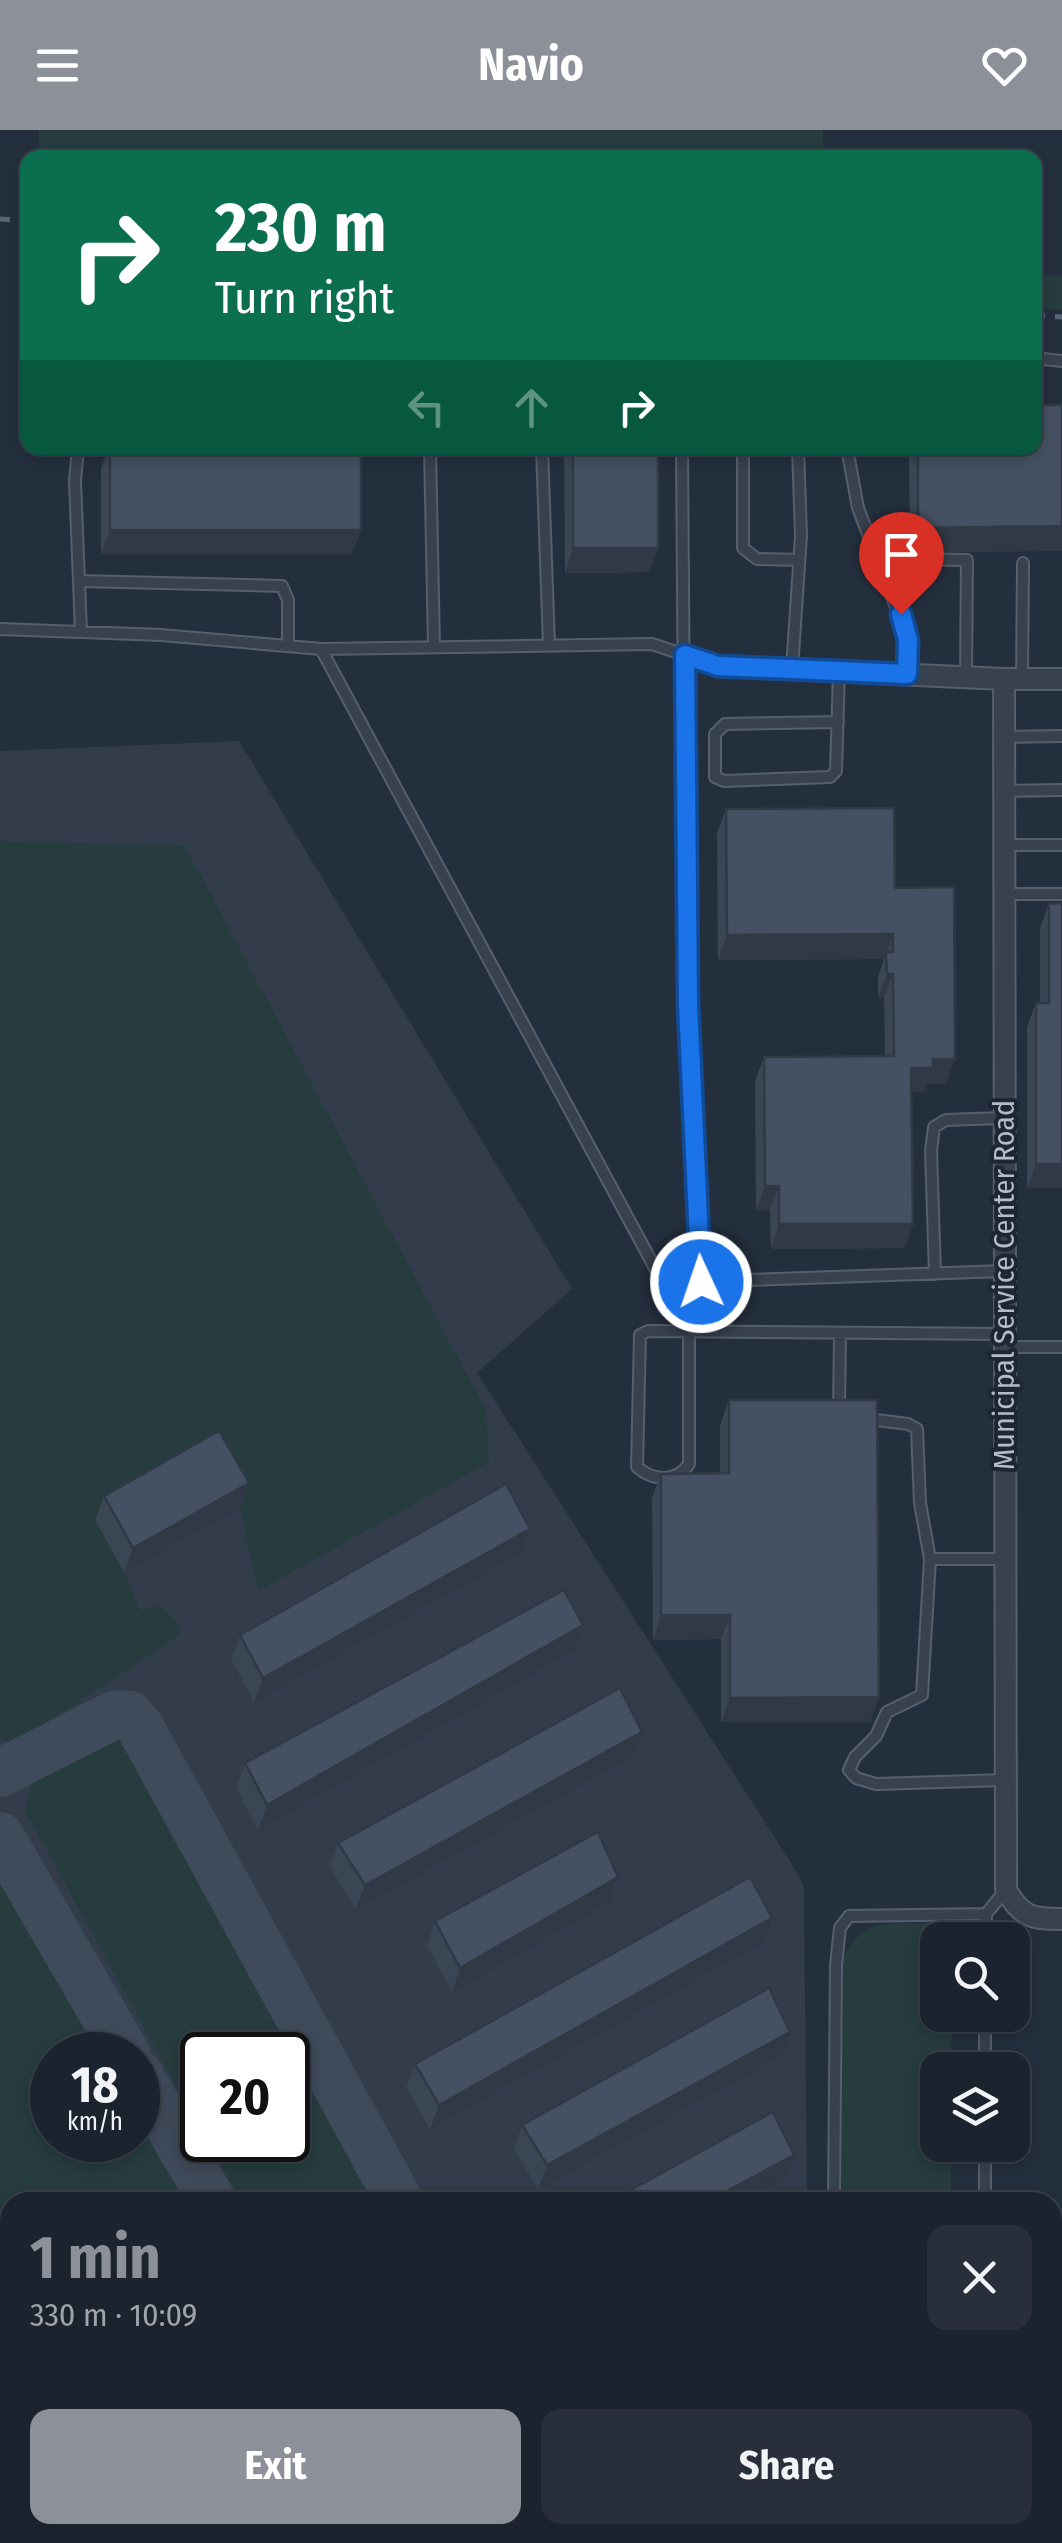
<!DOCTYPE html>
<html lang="en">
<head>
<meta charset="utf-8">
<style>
  body { margin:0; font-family:"Fira Sans Condensed",sans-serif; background:#282f3a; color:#f1f3f6; height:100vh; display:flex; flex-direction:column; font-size:38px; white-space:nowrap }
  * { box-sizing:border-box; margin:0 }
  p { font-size:32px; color:#a0a4aa }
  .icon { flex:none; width:55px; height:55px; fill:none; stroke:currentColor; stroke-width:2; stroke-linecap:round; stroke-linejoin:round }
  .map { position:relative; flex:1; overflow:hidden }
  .details { position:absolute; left:0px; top:2062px; width:1062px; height:352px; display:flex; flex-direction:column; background:#1b232e; border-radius:30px 30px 0 0; box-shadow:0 5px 15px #0003,0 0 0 2px #39404a }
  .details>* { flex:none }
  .banner { position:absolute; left:20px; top:20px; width:1022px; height:305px; border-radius:20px; box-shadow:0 5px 15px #0003,0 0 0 2px #39404a; background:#0b6e4f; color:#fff; overflow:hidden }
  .fabs { position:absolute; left:920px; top:1792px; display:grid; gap:20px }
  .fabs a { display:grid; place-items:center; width:110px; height:110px; border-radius:20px; background:#1b232e; box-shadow:0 5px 15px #0003,0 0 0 2px #39404a; font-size:50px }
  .speed { position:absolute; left:30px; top:1902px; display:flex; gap:20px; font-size:50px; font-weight:700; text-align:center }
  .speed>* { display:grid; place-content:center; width:130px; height:130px; border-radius:50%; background:#1b232e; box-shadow:0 5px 15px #0003,0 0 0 2px #39404a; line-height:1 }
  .speed small { font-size:25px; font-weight:400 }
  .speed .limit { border:5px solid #111; border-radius:15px; background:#fff; color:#111 }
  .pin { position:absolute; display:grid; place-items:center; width:85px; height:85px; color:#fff; margin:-102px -42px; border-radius:50% 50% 50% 0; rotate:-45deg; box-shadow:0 0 10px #0007 }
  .pin .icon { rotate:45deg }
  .me { position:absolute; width:110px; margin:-55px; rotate:357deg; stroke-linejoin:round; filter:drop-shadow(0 0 8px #0008) }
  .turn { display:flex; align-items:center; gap:35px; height:210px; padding:0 30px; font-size:45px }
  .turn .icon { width:130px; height:130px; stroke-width:2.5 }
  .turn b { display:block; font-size:70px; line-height:85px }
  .lanes { display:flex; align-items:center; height:95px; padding:0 30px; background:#0003; justify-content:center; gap:50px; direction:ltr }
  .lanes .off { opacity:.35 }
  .round { display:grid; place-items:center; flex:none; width:105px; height:105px; border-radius:20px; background:#282f3a }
  .head { display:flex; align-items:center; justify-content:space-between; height:170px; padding:0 30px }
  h1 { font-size:60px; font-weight:700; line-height:75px; color:#8c9099 }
  .cta { display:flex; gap:20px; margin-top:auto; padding:20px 30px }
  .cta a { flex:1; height:115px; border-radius:20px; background:#8c9099; color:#fff; font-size:40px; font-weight:700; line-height:115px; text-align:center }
  .cta a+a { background:#282f3a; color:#f1f3f6 }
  header { display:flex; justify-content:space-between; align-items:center; height:130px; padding:0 30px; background:#8c9099; color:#fff; font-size:45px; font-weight:700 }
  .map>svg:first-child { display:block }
  .airport { fill:#323c4b; fill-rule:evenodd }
  .green { fill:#263c3f }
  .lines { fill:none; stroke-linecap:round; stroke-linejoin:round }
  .taxiway { stroke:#3f4a5a; stroke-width:48 }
  .runway { stroke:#3f4a5a; stroke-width:120 }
  .lane-casing { stroke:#565f6c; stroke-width:14 }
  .street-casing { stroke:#565f6c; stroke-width:24 }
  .lane { stroke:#38414e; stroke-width:10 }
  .street { stroke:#38414e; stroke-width:20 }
  .rail { stroke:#5a6575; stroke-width:5; stroke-dasharray:10 10; stroke-linecap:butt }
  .wall { fill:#3b4654 }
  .shaded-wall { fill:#303945 }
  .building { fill:#455162; stroke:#303945; stroke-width:2.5 }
  .route-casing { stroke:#114b97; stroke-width:25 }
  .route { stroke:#1a73e8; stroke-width:18 }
  .labels { text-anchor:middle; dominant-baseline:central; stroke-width:8; stroke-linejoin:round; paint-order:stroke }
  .street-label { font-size:30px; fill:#b4bcc9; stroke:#1d2633 }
</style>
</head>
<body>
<header><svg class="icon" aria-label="menu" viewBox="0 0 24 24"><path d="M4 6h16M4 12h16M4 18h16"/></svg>Navio<svg class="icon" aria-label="heart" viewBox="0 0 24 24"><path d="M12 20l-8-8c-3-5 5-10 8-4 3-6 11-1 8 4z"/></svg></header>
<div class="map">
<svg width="1062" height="2413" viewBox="0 0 1062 2413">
  <rect width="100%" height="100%" fill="#242f3e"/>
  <path class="airport" d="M 239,611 L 572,1159 L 477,1243 L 800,1747 L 804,1759 L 807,2072 L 10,2072 L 10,2405 L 1052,2405 L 1053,2320 L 1060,2320 L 1060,2413 L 0,2413 L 0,621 ZM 52,1925 L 138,1925 L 138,2010 L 52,2010 ZM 202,1925 L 288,1925 L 288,2010 L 202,2010 Z"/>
  <path class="green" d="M 39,0 L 823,0 L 823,27 L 39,28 Z
    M 1035,143 L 1062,147 L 1062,180 L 1035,178 Z
    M 0,711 L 185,716 L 486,1281 L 489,1332 L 258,1461 L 240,1378 L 210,1325 L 124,1442 L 140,1482 C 161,1472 162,1477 178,1493 L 179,1505 L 15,1614 L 0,1609 Z
    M 103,1600 L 127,1605 L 146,1626 L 392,2072 L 241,2072 L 206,2010 L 288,2010 L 288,1925 L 202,1925 L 202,2003 L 25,1680 C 33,1626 60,1625 103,1600 Z
    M 0,1719 L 114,1925 L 52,1925 L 52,2010 L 138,2010 L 138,1966 L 196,2072 L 10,2072 L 10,2239 L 0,2220 Z
    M 925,1793 L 943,1797 L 950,1810 L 938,1810 L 938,1885 L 952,1885 L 951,1940 L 938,1940 L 938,2015 L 951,2015 L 951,2072 L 842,2072 L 842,1830 C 863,1788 883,1794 925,1793 Z
    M 1053,2220 L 1061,2224 L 1060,2413 L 1030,2413 L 1030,2405 L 1052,2405 Z
    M 148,2405 L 385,2405 L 389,2413 L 140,2413 Z
    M 426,2405 L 578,2405 L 582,2413 L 430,2413 Z
    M 604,2405 L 699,2405 L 704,2413 L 609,2413 Z"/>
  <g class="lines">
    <path class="taxiway" d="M 0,1643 L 116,1584 L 130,1585 L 140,1597 L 400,2072
      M 0,1706 L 127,1925
      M 138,1943 L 213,2072
      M 402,2405 L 406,2413
      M 590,2405 L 595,2413
      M 103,2413 L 118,2405"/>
    <path class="runway" d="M 0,2374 L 10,2392"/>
    <g class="lane-casing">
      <path id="lane" d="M 1035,228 L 1062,231
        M 78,318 L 75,351 L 81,502
        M 430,318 L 434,517
        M 542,318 L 549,515
        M 682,318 L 685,737 L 689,910 L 701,1152
        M 743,318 L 743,418 L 757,429 L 799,430
        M 847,318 L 858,378 L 908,509 L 907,544
        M 879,434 L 902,429 L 967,430 L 966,547
        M 79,451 L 282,456 L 288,470 L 288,516
        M 0,499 L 161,505 L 321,519 L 663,1153 L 1004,1141
        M 321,519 L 652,514 L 718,536
        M 792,539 L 801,406 L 798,318
        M 1022,548 L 1023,433
        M 838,592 L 725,594 L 715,604 L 715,647 L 724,651 L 830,647 L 836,641 L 839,542
        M 1005,607 L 1062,606
        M 1004,661 L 1062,660
        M 1004,715 L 1062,715
        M 1004,764 L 1062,764
        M 935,1144 L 931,1021 L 934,997 L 946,990 L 1003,988
        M 689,1201 L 689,1334 C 676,1353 653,1351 637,1337 L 640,1205 L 648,1201 L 1004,1204
        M 1005,1217 L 1062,1217
        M 839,1281 L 840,1203
        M 868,1289 L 908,1294 L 917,1299 L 920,1373 L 930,1429 L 922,1565 L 887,1582 L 876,1606 L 855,1627 L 849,1640 L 856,1648 L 876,1654 L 1005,1650
        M 930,1429 L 1005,1429
        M 986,1810 L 986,1784 L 1005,1761
        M 985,1940 L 985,1885
        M 834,2072 L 836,1835 L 840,1798 L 849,1786 L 986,1784
        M 985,2072 L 985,2015"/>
    </g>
    <g class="street-casing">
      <path id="street" d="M 718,536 L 1004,549 L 1062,549
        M 1004,549 L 1006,1760 C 1021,1787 1032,1789 1062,1789
        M 1052,2207 L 1062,2207"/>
    </g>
    <use href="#lane" class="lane"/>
    <use href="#street" class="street"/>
    <path class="rail" d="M 0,89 L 28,91
      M 1035,185 L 1062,187"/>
  </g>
  <path class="wall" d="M 1062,275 L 1062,425 L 1062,421 L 910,422 L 909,318 L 1035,318 Z
    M 109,318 L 361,318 L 352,424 L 101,424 L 101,338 Z
    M 564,318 L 658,318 L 658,418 L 649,442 L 565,443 Z
    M 726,679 L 895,758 L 946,954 L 927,954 L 924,962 L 912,962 L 913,1094 L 904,1118 L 771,1119 L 770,1080 L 756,1080 L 755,951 L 764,927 L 885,926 L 884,868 L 878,868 L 878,847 L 884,829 L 718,830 L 717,703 Z
    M 1062,773 L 1062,1058 L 1027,1058 L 1027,897 L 1036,873 L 1040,873 L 1040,798 L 1049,774 Z
    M 729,1270 L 879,1567 L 870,1592 L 721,1592 L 721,1509 L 653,1510 L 652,1368 L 661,1344 L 720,1343 L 720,1295 Z
    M 249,1353 L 240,1378 L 124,1442 L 95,1390 L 104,1366 Z
    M 530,1399 L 521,1423 L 254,1572 L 231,1529 L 240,1505 Z
    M 574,1520 L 258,1700 L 236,1658 L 245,1633 Z
    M 642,1602 L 634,1626 L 356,1779 L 330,1737 L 338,1713 Z
    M 610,1771 L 452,1863 L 427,1816 L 435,1791 Z
    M 763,1812 L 430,1999 L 406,1958 L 415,1934 Z
    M 781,1926 L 538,2059 L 514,2019 L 522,1995 Z
    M 746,2405 L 955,2405 L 957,2409 L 956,2413 L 743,2413 Z"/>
  <path class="shaded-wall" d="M 1062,396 L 1062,421 L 910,422 L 918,398 Z
    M 110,400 L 361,400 L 352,424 L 101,424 Z
    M 573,418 L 658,418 L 649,442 L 565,443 Z
    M 893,804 L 884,829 L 718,830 L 727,805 Z
    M 887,844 L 893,844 L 884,868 L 878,868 Z
    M 933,929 L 955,929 L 946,954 L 927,954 L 924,962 L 903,962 L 911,938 Z
    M 1036,1034 L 1062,1034 L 1062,1058 L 1027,1058 Z
    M 765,1056 L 779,1056 L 770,1080 L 756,1080 Z
    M 779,1094 L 913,1094 L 904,1118 L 771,1119 Z
    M 249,1353 L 240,1378 L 124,1442 L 133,1418 Z
    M 530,1399 L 521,1423 L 254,1572 L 263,1548 Z
    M 661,1485 L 730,1485 L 721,1509 L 653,1510 Z
    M 583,1495 L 574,1520 L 258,1700 L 267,1675 Z
    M 879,1567 L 870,1592 L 721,1592 L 730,1568 Z
    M 642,1602 L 634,1626 L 356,1779 L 365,1755 Z
    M 618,1747 L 610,1771 L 452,1863 L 460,1838 Z
    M 772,1788 L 763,1812 L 430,1999 L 439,1975 Z
    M 790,1902 L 781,1926 L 538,2059 L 547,2035 Z
    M 794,2025 L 785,2050 L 743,2072 L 707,2072 Z"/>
  <path class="building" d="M 1035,275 L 1062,275 L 1062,396 L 918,398 L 918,318 L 1035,318 Z
    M 110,318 L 361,318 L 361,400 L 110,400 Z
    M 573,318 L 658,318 L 658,418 L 573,418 Z
    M 894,678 L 895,758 L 954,757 L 955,929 L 933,929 L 933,938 L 911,938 L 913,1094 L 779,1094 L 779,1056 L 765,1056 L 764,927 L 894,926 L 893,844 L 887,844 L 886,822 L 893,822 L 893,804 L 727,805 L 726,679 Z
    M 1062,773 L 1062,1034 L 1036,1034 L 1036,873 L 1049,873 L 1049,774 Z
    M 729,1270 L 877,1270 L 879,1567 L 730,1568 L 730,1485 L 661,1485 L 661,1344 L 729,1343 Z
    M 219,1301 L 249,1353 L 133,1418 L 104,1366 Z
    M 506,1354 L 530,1399 L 263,1548 L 240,1505 Z
    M 564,1460 L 583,1495 L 267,1675 L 245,1633 Z
    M 620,1558 L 642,1602 L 365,1755 L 338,1713 Z
    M 598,1702 L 618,1747 L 460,1838 L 435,1791 Z
    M 750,1747 L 772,1788 L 439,1975 L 415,1934 Z
    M 769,1858 L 790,1902 L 547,2035 L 522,1995 Z
    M 773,1982 L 794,2025 L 707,2072 L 609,2072 Z
    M 759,2405 L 955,2405 L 957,2409 L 950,2413 L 763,2413 Z"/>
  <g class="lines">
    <g class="route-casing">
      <path id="route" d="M 701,1152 L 688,875 L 685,525 L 718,536 L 907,544 L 908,510 L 901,484"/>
    </g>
    <use href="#route" class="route"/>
  </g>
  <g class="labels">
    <g class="street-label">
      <text transform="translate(1004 1155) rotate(-90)">Municipal Service Center Road</text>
    </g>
  </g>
</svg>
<div class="fabs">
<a><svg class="icon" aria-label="search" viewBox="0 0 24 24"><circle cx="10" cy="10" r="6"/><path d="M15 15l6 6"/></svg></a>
<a><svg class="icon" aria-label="layers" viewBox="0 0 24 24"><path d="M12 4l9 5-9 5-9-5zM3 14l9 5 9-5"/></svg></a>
</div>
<div class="speed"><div>18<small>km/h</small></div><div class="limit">20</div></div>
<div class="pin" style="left:901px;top:484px;background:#d93025"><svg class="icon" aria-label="arrive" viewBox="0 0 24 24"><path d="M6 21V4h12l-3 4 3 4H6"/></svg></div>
<svg class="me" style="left:701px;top:1152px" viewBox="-20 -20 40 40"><circle r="17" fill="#1a73e8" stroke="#fff" stroke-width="3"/><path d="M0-11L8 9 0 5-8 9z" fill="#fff"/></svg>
<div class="banner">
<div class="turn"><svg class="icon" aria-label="right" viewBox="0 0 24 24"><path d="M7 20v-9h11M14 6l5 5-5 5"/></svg><div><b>230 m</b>Turn right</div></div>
<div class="lanes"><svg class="icon off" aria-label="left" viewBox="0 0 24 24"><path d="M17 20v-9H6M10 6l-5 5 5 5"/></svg><svg class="icon off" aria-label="ahead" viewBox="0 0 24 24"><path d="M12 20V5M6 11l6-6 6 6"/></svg><svg class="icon" aria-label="right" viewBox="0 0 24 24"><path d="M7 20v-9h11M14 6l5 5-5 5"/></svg></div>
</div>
<section class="details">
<div class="head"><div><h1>1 min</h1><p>330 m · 10:09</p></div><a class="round"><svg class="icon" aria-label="close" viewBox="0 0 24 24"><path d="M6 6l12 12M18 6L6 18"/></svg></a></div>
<div class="cta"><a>Exit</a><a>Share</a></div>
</section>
</div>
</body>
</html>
